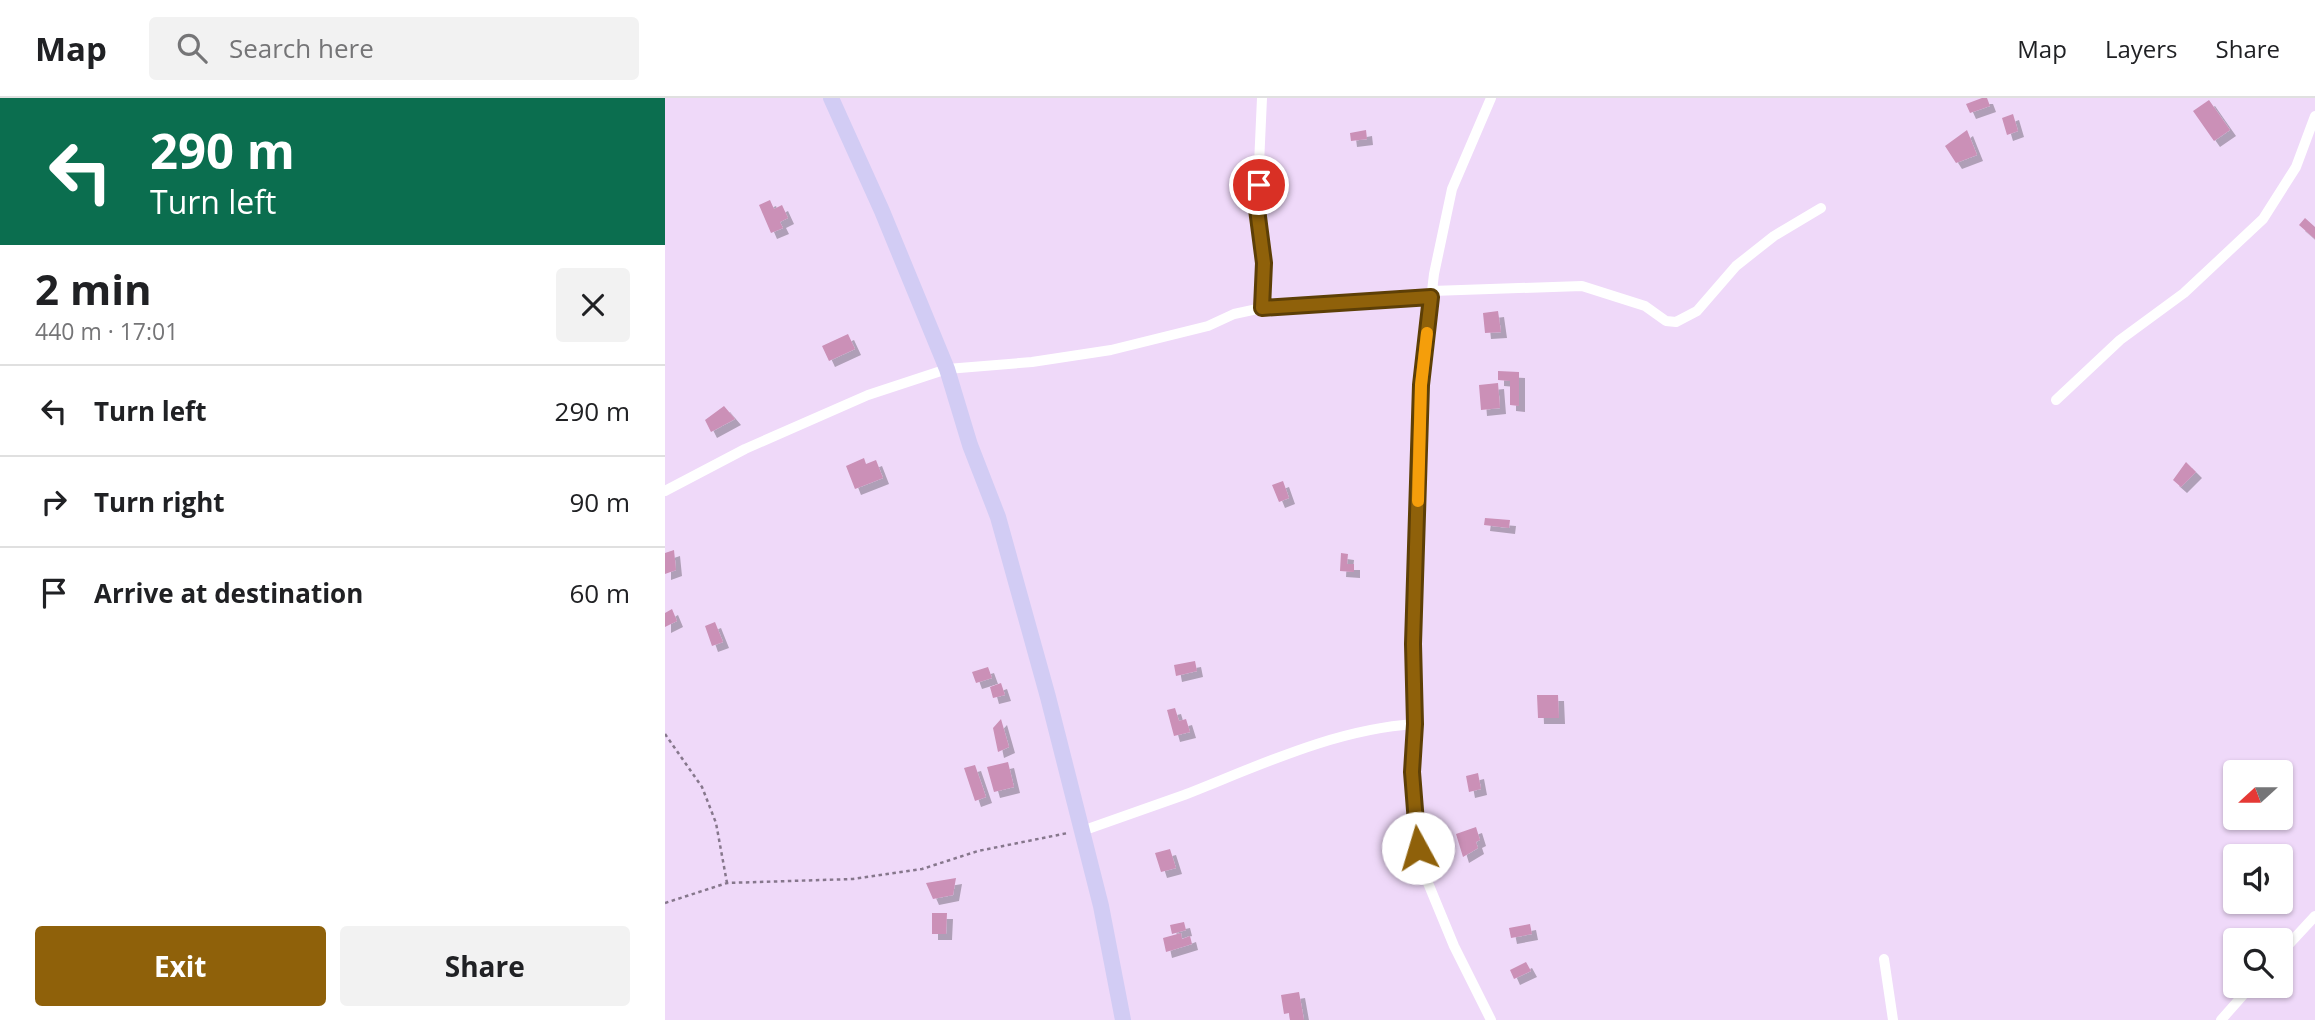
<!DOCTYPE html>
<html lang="en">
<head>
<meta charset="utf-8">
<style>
  body { margin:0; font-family:"Open Sans",sans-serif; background:#f2f2f2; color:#202124; height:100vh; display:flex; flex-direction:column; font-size:26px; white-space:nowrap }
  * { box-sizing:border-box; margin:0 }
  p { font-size:23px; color:#757577 }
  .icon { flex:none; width:38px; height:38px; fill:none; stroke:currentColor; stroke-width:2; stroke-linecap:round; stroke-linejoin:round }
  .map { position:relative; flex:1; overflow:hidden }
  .drawer { display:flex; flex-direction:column; background:#fff; width:665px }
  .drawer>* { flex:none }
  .hud { background:#0b6e4f; color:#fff; overflow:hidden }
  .needle { width:46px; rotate:249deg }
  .buttons { position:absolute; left:1558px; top:662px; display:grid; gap:14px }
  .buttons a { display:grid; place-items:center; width:70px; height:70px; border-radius:7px; background:#fff; box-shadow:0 2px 5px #0004; font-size:35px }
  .pin { position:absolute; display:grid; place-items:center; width:60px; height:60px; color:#fff; margin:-30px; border:4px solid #fff; border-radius:50%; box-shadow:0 2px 7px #0007 }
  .me { position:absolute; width:77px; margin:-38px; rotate:354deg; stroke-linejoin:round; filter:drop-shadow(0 0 5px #0008) }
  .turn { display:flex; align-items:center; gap:24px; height:147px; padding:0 35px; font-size:32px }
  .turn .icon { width:91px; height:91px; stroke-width:2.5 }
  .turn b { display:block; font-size:49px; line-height:60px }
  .round { display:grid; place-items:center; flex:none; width:74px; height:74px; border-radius:7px; background:#f2f2f2 }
  .head { display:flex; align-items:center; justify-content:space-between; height:119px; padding:0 35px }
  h1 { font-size:42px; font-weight:700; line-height:52px }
  .primary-button { display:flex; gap:14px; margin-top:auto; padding:14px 35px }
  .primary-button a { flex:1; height:80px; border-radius:7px; background:#8f610a; color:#fff; font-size:28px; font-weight:700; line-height:80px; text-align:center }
  .primary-button a+a { background:#f2f2f2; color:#202124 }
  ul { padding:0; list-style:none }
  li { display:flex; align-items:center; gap:21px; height:91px; padding:0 35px; border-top:2px solid #e0e0e0 }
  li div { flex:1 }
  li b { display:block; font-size:26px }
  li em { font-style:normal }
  header { display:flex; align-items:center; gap:42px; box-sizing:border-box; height:98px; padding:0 35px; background:#fff; border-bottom:2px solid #e0e0e0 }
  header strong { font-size:33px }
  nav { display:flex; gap:38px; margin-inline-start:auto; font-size:24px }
  .search { width:490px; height:63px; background:#f2f2f2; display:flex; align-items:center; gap:18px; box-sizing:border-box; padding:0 24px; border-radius:7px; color:#757577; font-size:26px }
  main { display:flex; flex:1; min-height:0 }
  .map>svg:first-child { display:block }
  .building { fill:#cb90b7; filter:url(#shadow) }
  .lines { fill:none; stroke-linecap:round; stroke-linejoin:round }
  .path { stroke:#86778c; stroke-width:2.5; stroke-dasharray:3.5 3.5; stroke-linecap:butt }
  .minor { stroke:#fff; stroke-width:10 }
  .trunk { stroke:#d2ccf4; stroke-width:16 }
  .route-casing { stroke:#5d3f06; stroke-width:18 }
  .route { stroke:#8f610a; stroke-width:12 }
  .slow { stroke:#f59e0b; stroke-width:12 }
</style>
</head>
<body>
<header>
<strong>Map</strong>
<div class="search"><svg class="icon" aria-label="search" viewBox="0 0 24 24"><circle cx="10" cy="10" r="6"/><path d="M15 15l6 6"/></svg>Search here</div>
<nav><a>Map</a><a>Layers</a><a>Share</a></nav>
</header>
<main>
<section class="drawer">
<div class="hud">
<div class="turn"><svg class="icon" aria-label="left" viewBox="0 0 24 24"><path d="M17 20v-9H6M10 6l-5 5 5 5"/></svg><div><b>290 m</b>Turn left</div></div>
</div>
<div class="head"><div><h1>2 min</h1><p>440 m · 17:01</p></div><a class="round"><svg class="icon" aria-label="close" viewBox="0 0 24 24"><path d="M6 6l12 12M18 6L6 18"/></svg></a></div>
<ul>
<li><svg class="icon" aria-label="left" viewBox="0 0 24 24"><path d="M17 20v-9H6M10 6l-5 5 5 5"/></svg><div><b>Turn left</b></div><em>290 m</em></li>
<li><svg class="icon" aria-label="right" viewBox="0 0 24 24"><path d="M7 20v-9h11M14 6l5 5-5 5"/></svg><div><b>Turn right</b></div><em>90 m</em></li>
<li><svg class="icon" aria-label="arrive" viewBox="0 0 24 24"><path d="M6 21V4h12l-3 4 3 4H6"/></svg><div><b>Arrive at destination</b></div><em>60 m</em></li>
</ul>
<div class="primary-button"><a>Exit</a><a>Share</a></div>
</section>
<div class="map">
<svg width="1650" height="922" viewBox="0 0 1650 922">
  <defs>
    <filter id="shadow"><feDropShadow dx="6" dy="6" stdDeviation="0" flood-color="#0004"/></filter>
  </defs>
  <rect width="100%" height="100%" fill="#efd9f9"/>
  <path class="building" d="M 1317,0 L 1322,0 L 1325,8 L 1305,15 L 1301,6 Z
    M 1544,2 L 1565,32 L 1549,43 L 1528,13 Z
    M 1348,16 L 1353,33 L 1342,37 L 1337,20 Z
    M 701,32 L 702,41 L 686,43 L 685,35 Z
    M 1302,32 L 1312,57 L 1291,65 L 1280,48 Z
    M 105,102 L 109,111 L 117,107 L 123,120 L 115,124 L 118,130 L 106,135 L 94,107 Z
    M 1640,120 L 1650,129 L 1650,141 L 1634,127 Z
    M 833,213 L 836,234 L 820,235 L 818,215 Z
    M 183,236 L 190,251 L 164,263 L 157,248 Z
    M 833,273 L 854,274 L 854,308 L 845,307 L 845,283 L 833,282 Z
    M 833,285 L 835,310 L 816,312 L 814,287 Z
    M 59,308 L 70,321 L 46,334 L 40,322 Z
    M 199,360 L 201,366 L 211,362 L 218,380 L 190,391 L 181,368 Z
    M 1521,364 L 1531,374 L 1516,389 L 1508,382 Z
    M 618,383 L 624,400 L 614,404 L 607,387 Z
    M 820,420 L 845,422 L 844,430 L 819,427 Z
    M 9,452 L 11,472 L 0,476 L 0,455 Z
    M 676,455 L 683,456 L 682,466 L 689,466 L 689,474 L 675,473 Z
    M 7,511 L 12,523 L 0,529 L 0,515 Z
    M 50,524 L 58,544 L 47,548 L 40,528 Z
    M 530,563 L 532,573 L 511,578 L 509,567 Z
    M 323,569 L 327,580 L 311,585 L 307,574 Z
    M 336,585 L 340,597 L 328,600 L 325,589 Z
    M 872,597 L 893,597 L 894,620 L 873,620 Z
    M 510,610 L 514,623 L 521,621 L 525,634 L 509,638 L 502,612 Z
    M 336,621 L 344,649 L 333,654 L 328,630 Z
    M 343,664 L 349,689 L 329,694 L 322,669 Z
    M 310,667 L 321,699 L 310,703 L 299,670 Z
    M 813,675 L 816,691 L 804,694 L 801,678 Z
    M 811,729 L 815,742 L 811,744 L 813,750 L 798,759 L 791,736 Z
    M 505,751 L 511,770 L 496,774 L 490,755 Z
    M 291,780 L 288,797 L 268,801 L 261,785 Z
    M 267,815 L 282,815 L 281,836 L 267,836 Z
    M 519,824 L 521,832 L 507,836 L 505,827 Z
    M 865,826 L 867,836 L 846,840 L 844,830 Z
    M 516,835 L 517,841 L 525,838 L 527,846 L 501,854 L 498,840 Z
    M 861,864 L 866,873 L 849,881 L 845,872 Z
    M 634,894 L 639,922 L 625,922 L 624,915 L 619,916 L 616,897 Z"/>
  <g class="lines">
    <path class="path" d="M 0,636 L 37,689 L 51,725 L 62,785
      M 0,805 L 62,785 L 188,781 L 257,771 L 313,753 L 403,735"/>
    <path class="minor" d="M 597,0 L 592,111 L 599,165 L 597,210
      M 767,193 L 917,188 L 980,208 L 1001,223 L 1011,224 L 1032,213 L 1071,168 L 1109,138 L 1156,110
      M 1391,302 L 1455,242 L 1519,195 L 1598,121 L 1631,69 L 1650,18
      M 0,393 L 80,351 L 203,297 L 282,271 L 367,264 L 446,252 L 543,228 L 569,216 L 597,210 L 766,199
      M 417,733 C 451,721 485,709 519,697 C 593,668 670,631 750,626
      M 1615,856 L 1650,818
      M 1219,861 L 1228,922
      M 826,922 L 789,848 L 756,768 L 747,674 L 750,626 L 748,546 L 756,287 L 769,176 L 787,91 L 826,0
      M 1556,922 L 1587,887"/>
    <path class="trunk" d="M 166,0 L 217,113 L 282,271 L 305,347 L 333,419 L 383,599 L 436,808 L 458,922"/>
  </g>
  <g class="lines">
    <g class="route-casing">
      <path id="route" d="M 594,87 L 592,111 L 599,165 L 597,210 L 766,199 L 756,287 L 748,546 L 750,626 L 747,674 L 753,750"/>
    </g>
    <use href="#route" class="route"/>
    <path class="slow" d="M 753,403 L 756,287 L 762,235"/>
  </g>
</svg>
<div class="buttons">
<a><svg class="needle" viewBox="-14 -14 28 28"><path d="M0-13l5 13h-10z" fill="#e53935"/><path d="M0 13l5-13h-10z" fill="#757577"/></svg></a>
<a><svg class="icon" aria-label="sound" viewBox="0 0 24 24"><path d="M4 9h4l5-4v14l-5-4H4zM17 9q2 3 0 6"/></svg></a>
<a><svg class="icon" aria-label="search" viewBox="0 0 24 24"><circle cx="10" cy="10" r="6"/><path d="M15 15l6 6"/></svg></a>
</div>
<div class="pin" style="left:594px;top:87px;background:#d93025"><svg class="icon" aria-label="arrive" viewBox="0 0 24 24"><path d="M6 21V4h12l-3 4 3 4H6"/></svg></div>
<svg class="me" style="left:753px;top:750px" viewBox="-20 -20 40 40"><circle r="19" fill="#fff"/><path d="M0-13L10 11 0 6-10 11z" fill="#8f610a"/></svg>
</div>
</main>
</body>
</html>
